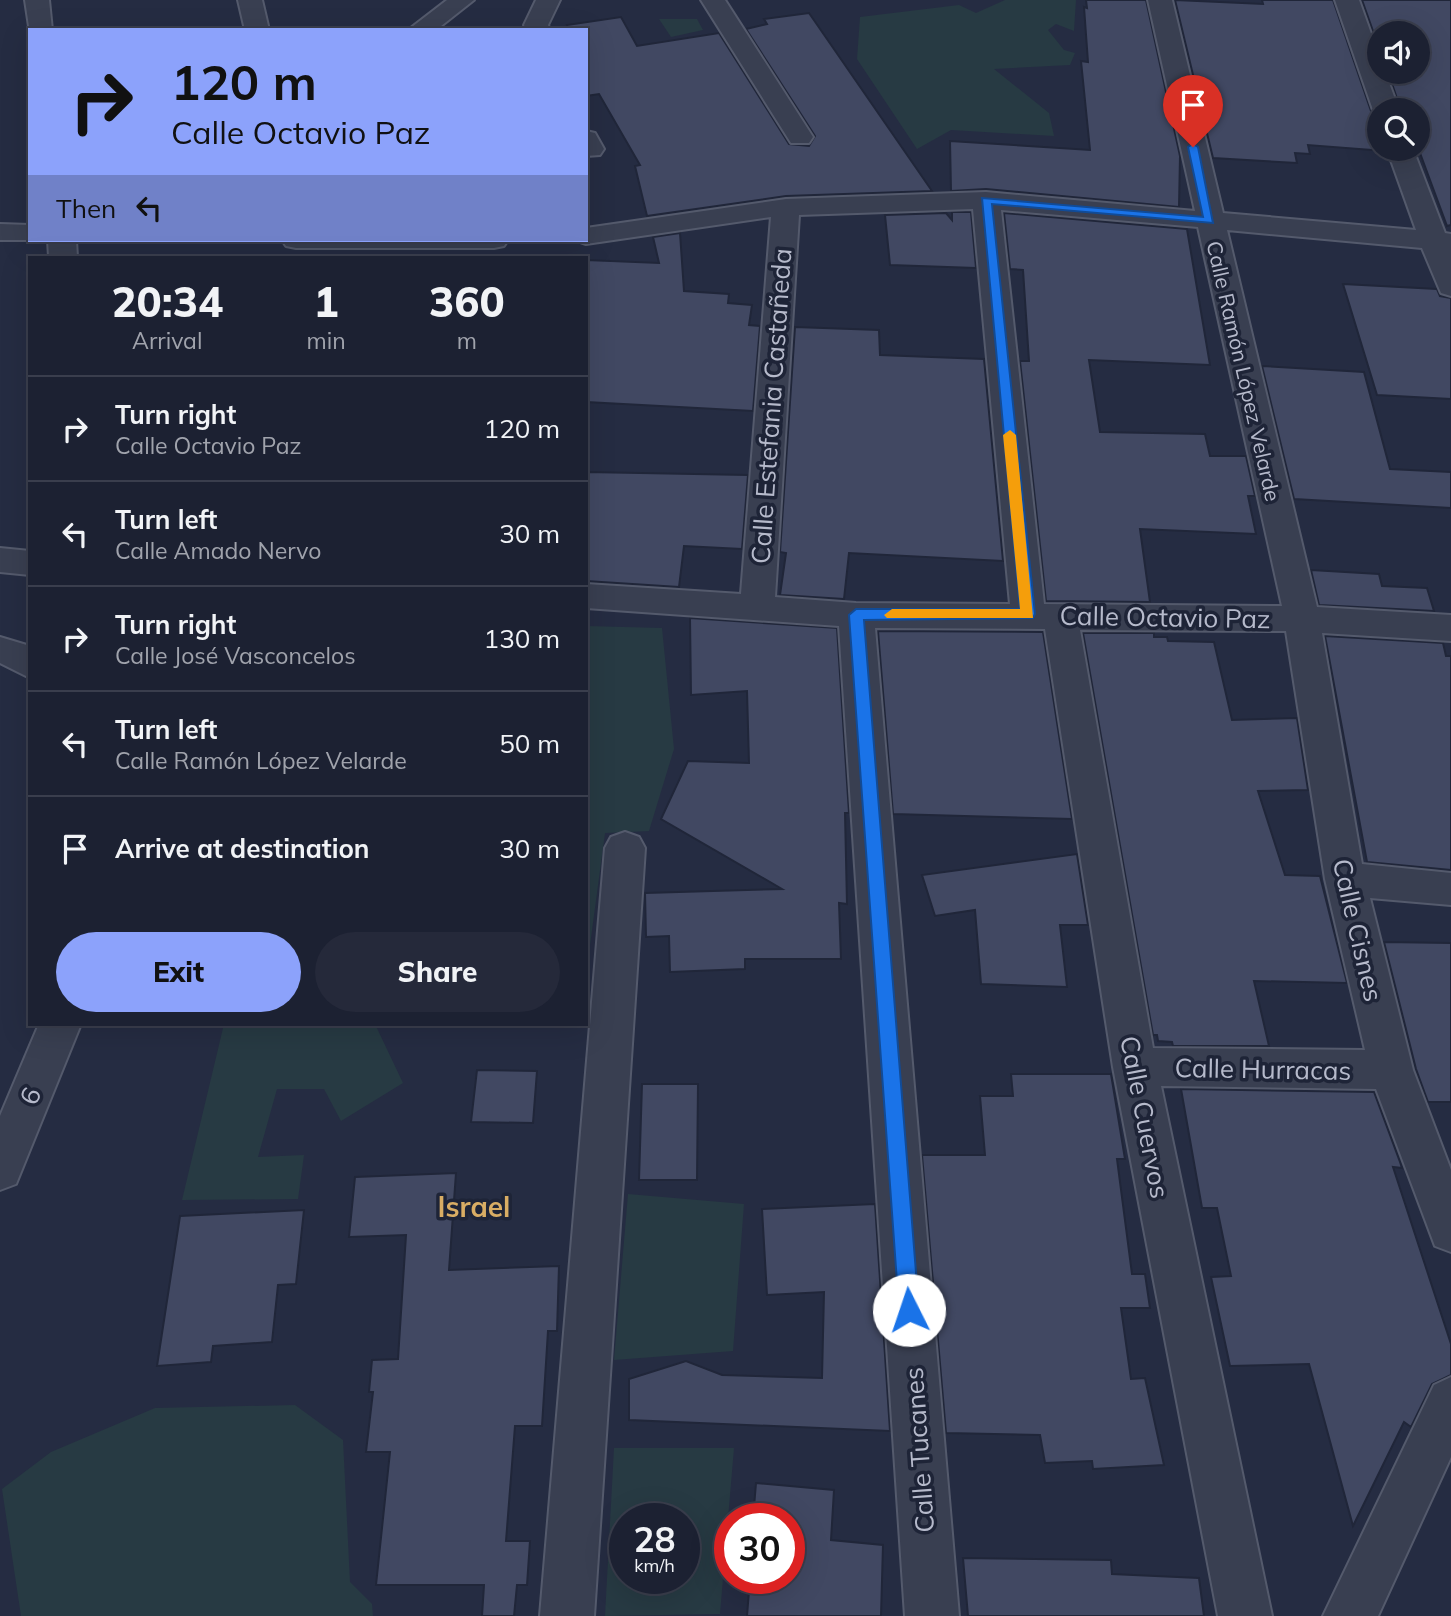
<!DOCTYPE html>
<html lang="en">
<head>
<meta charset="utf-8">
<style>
  body { margin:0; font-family:Mulish,sans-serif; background:#25293a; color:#f1f3f6; height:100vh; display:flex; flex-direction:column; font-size:26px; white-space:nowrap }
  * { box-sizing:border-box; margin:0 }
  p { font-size:23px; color:#a0a3ac }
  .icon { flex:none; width:38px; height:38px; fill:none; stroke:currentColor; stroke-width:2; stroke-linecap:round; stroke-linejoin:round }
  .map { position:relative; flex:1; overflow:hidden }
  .drawer { position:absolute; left:28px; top:256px; width:560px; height:770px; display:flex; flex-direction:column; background:#1c2132; border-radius:0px; box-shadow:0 7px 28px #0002,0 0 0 2px #3a3e4d }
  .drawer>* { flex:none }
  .banner { position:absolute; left:28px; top:28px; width:560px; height:214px; border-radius:0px; box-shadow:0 7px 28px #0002,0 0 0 2px #3a3e4d; background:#8ca2fb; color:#111; overflow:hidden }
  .buttons { position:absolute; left:1367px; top:21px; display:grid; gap:14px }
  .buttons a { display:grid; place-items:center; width:63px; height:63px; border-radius:50%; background:#1c2132; box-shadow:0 7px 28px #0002,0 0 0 2px #3a3e4d; font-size:35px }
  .speed { position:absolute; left:609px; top:1503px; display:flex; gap:14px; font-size:35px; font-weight:700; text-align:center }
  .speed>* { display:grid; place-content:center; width:91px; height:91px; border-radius:50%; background:#1c2132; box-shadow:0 7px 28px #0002,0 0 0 2px #3a3e4d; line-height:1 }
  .speed small { font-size:18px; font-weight:400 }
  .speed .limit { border:10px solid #d22; background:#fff; color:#111 }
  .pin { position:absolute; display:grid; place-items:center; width:60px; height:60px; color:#fff; margin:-72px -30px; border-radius:50% 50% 50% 0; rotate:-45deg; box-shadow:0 0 7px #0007 }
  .pin .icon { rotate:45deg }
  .me { position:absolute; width:77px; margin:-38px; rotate:356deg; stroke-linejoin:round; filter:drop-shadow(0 0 5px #0008) }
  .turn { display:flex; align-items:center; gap:24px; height:147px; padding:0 28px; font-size:32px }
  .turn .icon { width:91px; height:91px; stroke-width:2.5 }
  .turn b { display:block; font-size:49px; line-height:60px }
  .then { display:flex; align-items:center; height:66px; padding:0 28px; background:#0003; gap:14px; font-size:26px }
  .eta { display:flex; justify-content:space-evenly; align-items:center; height:119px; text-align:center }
  .eta b { font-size:42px; font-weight:800; line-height:49px }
  .cta { display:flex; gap:14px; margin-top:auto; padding:14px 28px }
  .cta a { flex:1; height:80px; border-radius:42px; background:#8ca2fb; color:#111; font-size:28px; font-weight:800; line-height:80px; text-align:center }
  .cta a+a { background:#25293a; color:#f1f3f6 }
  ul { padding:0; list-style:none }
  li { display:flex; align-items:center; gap:21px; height:105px; padding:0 28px; border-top:2px solid #3a3e4d }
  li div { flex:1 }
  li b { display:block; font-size:26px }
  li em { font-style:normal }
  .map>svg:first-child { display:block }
  .green { fill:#273a43; fill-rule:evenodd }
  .building { fill:#414862; stroke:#202639; stroke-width:2 }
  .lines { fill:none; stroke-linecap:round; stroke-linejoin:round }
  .street-casing { stroke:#545a6c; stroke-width:4 }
  .street { fill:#393f51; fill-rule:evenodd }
  .route { fill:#1a73e8; stroke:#114b97; stroke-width:2 }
  .slow { fill:#f59e0b }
  .labels { text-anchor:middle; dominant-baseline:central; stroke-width:7; stroke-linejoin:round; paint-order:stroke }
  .far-street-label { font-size:21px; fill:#b6bacb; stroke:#1e2437 }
  .street-label { font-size:26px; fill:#b6bacb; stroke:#1e2437 }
  .neighbourhood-label { font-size:28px; font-weight:bold; fill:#d9ad64; stroke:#1e2437 }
</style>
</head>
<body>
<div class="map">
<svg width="1451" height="1616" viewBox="0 0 1451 1616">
  <rect width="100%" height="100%" fill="#252c42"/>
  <path class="green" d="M 1005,0 L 1076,0 L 1074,31 L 1056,24 L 1048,30 L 1064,50 L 1075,53 L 1070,65 L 994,69 L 1049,113 L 1054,136 L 951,130 L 917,149 L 857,59 L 860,17 L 959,5 L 976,13 Z
    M 659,19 L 697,19 L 703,30 L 671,37 Z
    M 586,626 L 662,628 L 674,749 L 649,831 L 605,833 L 586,975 Z
    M 224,1024 L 375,1024 L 403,1083 L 341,1121 L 324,1089 L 277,1089 L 258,1157 L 304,1155 L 298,1199 L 182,1200 Z
    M 628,1194 L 744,1204 L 733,1351 L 614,1360 Z
    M 295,1405 L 343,1440 L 350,1582 L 372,1604 L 373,1616 L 21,1616 L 2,1489 L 51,1452 L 155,1408 Z
    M 614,1448 L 734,1448 L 720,1614 L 605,1616 ZM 684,1519 L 684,1578 L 625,1578 L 625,1519 Z"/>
  <path class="building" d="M 1086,0 L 1146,0 L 1180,156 L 1179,207 L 986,189 L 951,191 L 950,141 L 1090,150 L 1081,61 L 1088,62 L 1084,7 L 1087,8 Z
    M 1175,0 L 1263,4 L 1262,0 L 1333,0 L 1371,111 L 1379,119 L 1379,149 L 1385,151 L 1308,145 L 1310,154 L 1295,153 L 1297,163 L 1213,158 Z
    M 1362,0 L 1451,0 L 1451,225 L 1447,226 L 1420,153 L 1416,149 L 1418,110 L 1401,110 L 1388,72 L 1418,72 L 1418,33 L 1379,33 L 1379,48 Z
    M 809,13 L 932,191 L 786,196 L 647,216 L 635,166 L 640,165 L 599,94 L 586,96 L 586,30 L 570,30 L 567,25 L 621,17 L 637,46 L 719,33 L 789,144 L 809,146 L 815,136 L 746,29 L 767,24 L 764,19 Z
    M 952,212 L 971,212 L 976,268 L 890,265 L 885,215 L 946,213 L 952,220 Z
    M 1004,213 L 1187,229 L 1210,365 L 1089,360 L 1100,432 L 1205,434 L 1210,456 L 1246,456 L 1255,496 L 1248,496 L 1256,534 L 1140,529 L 1150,602 L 1046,601 L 1020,361 L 1029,361 L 1023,270 L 1010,269 Z
    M 680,233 L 684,291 L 729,294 L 728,303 L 752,305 L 749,325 L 760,326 L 753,411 L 586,402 L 586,260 L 659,263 L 653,237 Z
    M 1343,284 L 1437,289 L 1440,296 L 1451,298 L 1451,399 L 1377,395 Z
    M 795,327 L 879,330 L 880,355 L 984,359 L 1003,561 L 849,553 L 844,599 L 780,595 L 786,553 L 780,552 Z
    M 1262,366 L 1364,372 L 1390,469 L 1451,472 L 1451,508 L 1294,499 Z
    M 586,472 L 748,475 L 742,549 L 684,546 L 679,587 L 586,581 Z
    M 1311,570 L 1379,574 L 1382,586 L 1427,588 L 1434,611 L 1319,605 Z
    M 690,618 L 837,628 L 849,813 L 845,813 L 847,904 L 839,903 L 841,959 L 745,959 L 745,969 L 670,972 L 669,936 L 646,937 L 645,893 L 782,889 L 661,819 L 688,761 L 749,763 L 747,691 L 691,695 Z
    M 878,631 L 1043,632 L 1072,819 L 893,814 Z
    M 1083,633 L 1154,633 L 1154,637 L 1167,637 L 1168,641 L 1214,642 L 1232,720 L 1297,718 L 1308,790 L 1258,791 L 1285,875 L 1320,876 L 1347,983 L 1254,981 L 1269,1046 L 1173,1046 L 1172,1042 L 1158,1041 L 1157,1035 L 1153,1035 Z
    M 1325,636 L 1443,643 L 1446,656 L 1451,656 L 1451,870 L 1367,862 Z
    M 1077,854 L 1088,925 L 1060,925 L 1067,987 L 981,984 L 975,910 L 935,916 L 922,875 Z
    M 1384,942 L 1451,943 L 1451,1102 L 1428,1102 L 1416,1069 Z
    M 477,1070 L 537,1071 L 533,1123 L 471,1122 Z
    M 1011,1074 L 1111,1074 L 1125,1159 L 1117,1159 L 1132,1274 L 1145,1274 L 1150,1308 L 1121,1308 L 1131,1379 L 1145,1378 L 1164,1465 L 1093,1469 L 1092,1461 L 1045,1463 L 1040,1435 L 946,1433 L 922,1155 L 985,1155 L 980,1096 L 1013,1096 Z
    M 642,1084 L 698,1084 L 697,1180 L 639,1180 Z
    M 1181,1089 L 1374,1092 L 1400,1162 L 1402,1168 L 1393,1167 L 1451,1344 L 1451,1375 L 1432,1384 L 1411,1427 L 1404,1422 L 1353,1526 L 1309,1364 L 1230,1366 L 1211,1277 L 1231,1276 L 1217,1208 L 1202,1208 Z
    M 456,1173 L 449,1270 L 559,1266 L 557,1331 L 548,1331 L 542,1426 L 515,1426 L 506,1541 L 530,1541 L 527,1585 L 517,1585 L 514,1616 L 482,1616 L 484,1585 L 376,1585 L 390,1452 L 366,1452 L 373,1392 L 369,1392 L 372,1360 L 398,1359 L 406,1235 L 349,1237 L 355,1177 Z
    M 875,1204 L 890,1431 L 629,1420 L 629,1379 L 686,1361 L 722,1375 L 822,1378 L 824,1292 L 767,1295 L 762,1209 Z
    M 304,1210 L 296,1284 L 278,1285 L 272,1342 L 213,1346 L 211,1362 L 157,1366 L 180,1216 Z
    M 756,1483 L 834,1490 L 831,1540 L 883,1545 L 881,1616 L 747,1616 L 750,1578 L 789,1578 L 789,1519 L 753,1519 Z
    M 963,1558 L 1111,1560 L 1112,1574 L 1199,1578 L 1204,1616 L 968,1616 Z"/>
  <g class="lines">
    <g class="street-casing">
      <path id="street" d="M 25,0 L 49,0 L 52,30 L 30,30 L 30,33 Z
        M 238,0 L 262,0 L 269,30 L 245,30 Z
        M 447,0 L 474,0 L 436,30 L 408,30 Z
        M 536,0 L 560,0 L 548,25 L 550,30 L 526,30 L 524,25 Z
        M 701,0 L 725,0 L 813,137 L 809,143 L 791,143 Z
        M 1148,0 L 1172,0 L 1223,213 L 1416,230 L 1387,149 L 1413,149 L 1445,233 L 1451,234 L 1451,296 L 1441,293 L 1422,248 L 1227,230 L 1317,607 L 1451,615 L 1451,641 L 1322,633 L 1362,864 L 1451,873 L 1451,905 L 1370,898 L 1413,1070 L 1451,1170 L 1451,1252 L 1435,1246 L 1376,1089 L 1161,1086 L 1272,1616 L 1218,1616 L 1113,1067 L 1045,629 L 875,628 L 959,1616 L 905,1616 L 839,626 L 586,608 L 586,584 L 741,594 L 771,217 L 586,244 L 575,240 L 586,240 L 586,228 L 786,199 L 986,192 L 1195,211 ZM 973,209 L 1010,604 L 856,603 L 775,597 L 799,215 ZM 1001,210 L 1198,227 L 1282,606 L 1044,604 ZM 1080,630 L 1286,631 L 1325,879 L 1365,1050 L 1153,1048 Z
        M 1335,0 L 1359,0 L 1379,56 L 1379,72 L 1385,72 L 1399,110 L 1379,110 L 1379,116 L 1373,110 Z
        M 586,131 L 595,133 L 604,149 L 600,155 L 586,156 Z
        M 0,224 L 30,225 L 30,240 L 36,240 L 0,240 Z
        M 48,240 L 76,240 L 77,257 L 49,257 Z
        M 282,240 L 508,240 L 504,246 L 494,248 L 296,248 L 286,246 Z
        M 0,548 L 30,551 L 30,575 L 0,572 Z
        M 0,637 L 30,646 L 30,678 L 0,663 Z
        M 625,832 L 639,837 L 645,848 L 594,1616 L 540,1616 L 605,848 L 611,837 Z
        M 39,1024 L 81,1024 L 16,1184 L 0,1190 L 0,1116 Z
        M 1451,1377 L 1451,1457 L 1378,1616 L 1323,1616 L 1434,1385 Z"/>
    </g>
    <use href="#street" class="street"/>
  </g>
  <path class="route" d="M 1193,144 L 1198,147 L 1213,223 L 992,204 L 1035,614 L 1033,618 L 864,620 L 919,1310 L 916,1317 L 909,1320 L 902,1317 L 899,1310 L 849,615 L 856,609 L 1020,609 L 982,198 L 1203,217 L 1188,147 Z"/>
  <path class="slow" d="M 1010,430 L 1016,435 L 1033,618 L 887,618 L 884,615 L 892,609 L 1020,609 L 1003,435 Z"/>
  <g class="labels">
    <g class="far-street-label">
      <text transform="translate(1244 371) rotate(77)">Calle Ramón López Velarde</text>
    </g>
    <g class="street-label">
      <text transform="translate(771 406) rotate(-86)">Calle Estefania Castañeda</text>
      <text transform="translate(1165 617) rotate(1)">Calle Octavio Paz</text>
      <text transform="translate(1358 930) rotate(77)">Calle Cisnes</text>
      <text transform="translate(1263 1069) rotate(1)">Calle Hurracas</text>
      <text transform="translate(30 1096) rotate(-68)">6</text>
      <text transform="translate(1145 1117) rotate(79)">Calle Cuervos</text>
      <text transform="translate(919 1450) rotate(-94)">Calle Tucanes</text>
    </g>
    <g class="neighbourhood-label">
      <text x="474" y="1206">Israel</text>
    </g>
  </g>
</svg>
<div class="buttons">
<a><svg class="icon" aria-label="sound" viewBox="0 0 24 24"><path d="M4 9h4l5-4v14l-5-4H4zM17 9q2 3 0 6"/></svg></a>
<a><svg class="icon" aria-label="search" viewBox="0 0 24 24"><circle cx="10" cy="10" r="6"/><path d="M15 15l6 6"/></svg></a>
</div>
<div class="speed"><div>28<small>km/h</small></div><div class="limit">30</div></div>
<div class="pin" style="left:1193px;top:147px;background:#d93025"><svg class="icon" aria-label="arrive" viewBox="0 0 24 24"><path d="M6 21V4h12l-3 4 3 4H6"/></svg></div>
<svg class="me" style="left:909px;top:1310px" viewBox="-20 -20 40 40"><circle r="19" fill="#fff"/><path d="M0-13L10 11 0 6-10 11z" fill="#1a73e8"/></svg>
<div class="banner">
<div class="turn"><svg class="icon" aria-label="right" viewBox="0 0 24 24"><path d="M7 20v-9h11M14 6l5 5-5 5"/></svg><div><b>120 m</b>Calle Octavio Paz</div></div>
<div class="then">Then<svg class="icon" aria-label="left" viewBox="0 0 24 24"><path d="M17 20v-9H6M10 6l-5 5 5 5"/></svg></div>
</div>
<section class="drawer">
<div class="eta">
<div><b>20:34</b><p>Arrival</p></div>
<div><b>1</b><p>min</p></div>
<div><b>360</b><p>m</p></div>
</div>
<ul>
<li><svg class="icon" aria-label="right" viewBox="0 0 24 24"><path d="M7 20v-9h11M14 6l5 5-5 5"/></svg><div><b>Turn right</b><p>Calle Octavio Paz</p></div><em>120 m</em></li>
<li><svg class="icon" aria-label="left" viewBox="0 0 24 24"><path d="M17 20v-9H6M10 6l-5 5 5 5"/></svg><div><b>Turn left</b><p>Calle Amado Nervo</p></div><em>30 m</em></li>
<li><svg class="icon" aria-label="right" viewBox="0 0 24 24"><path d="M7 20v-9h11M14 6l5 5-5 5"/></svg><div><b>Turn right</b><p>Calle José Vasconcelos</p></div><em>130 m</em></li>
<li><svg class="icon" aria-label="left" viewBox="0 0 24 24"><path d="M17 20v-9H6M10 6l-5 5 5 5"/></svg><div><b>Turn left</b><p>Calle Ramón López Velarde</p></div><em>50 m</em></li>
<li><svg class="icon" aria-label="arrive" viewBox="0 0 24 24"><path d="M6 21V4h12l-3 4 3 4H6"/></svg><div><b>Arrive at destination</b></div><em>30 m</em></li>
</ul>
<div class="cta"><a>Exit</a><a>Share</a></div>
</section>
</div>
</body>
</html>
